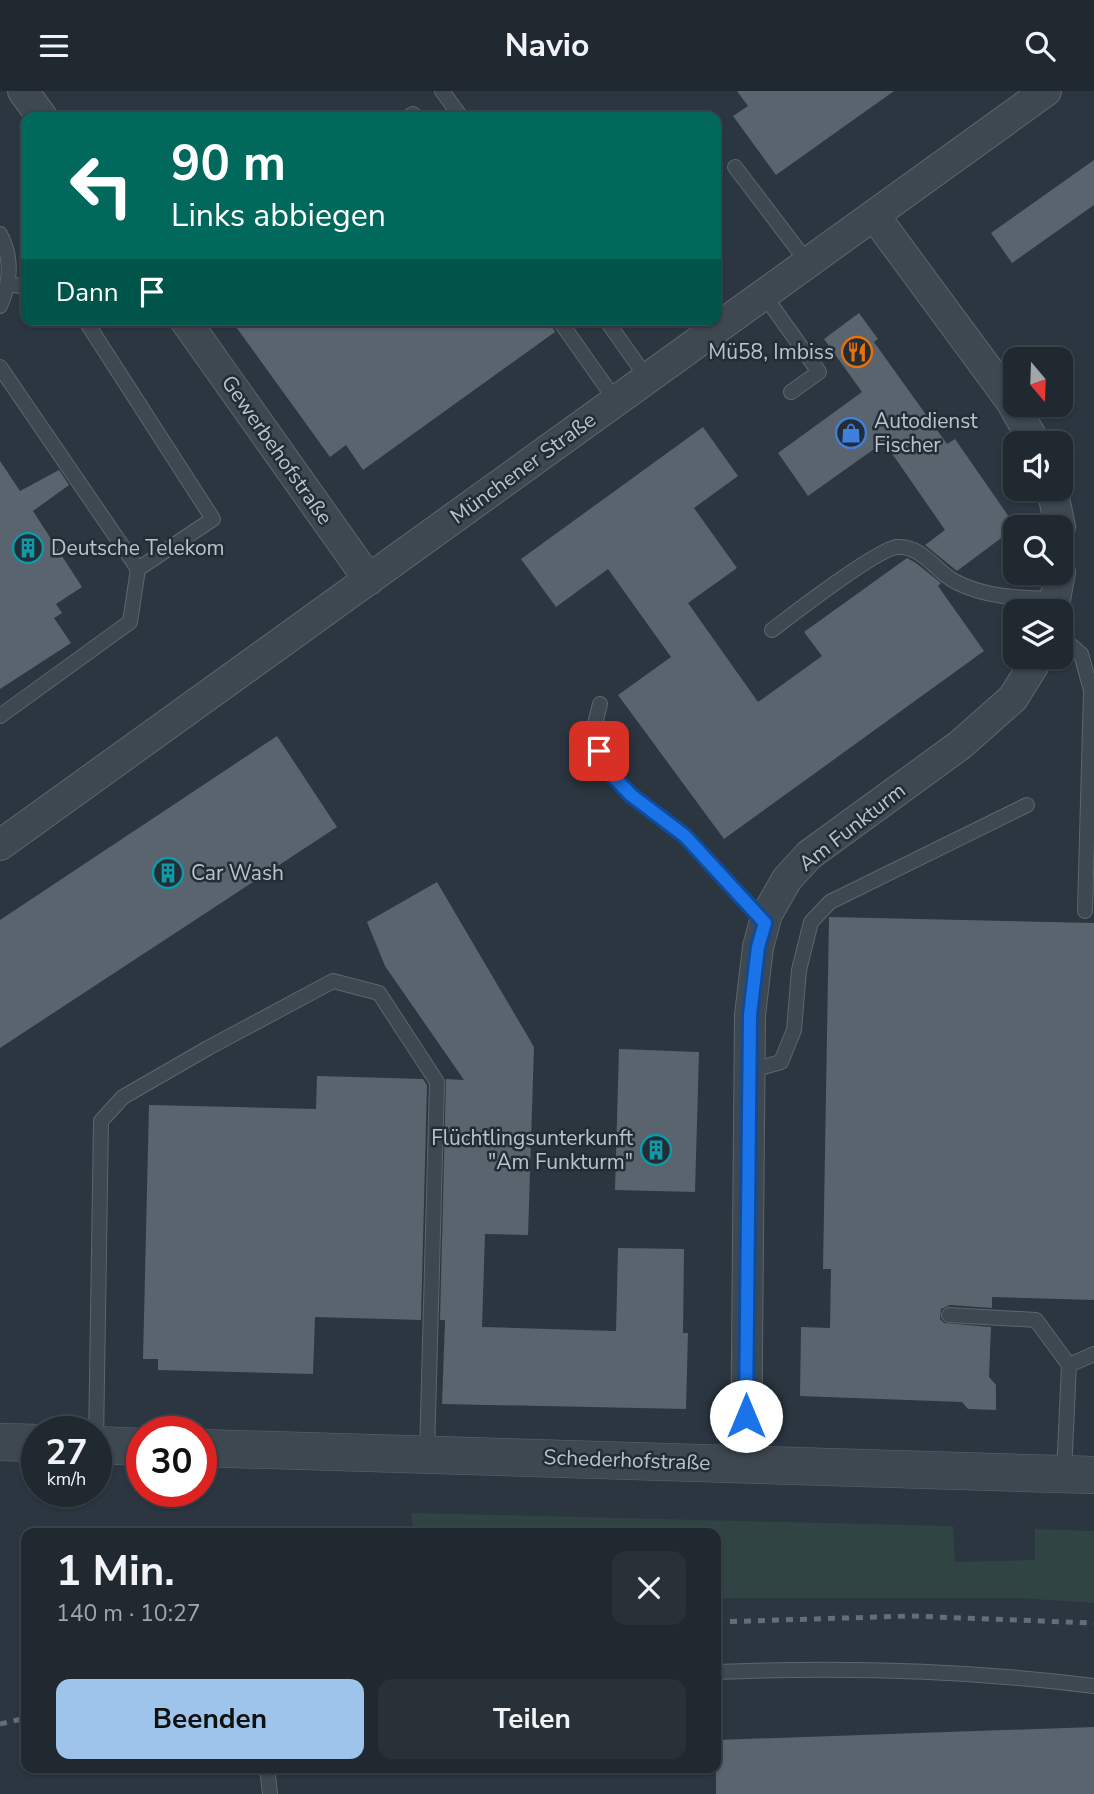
<!DOCTYPE html>
<html lang="de">
<head>
<meta charset="utf-8">
<style>
  body { margin:0; font-family:"Nunito Sans",sans-serif; background:#283038; color:#f1f3f6; height:100vh; display:flex; flex-direction:column; font-size:26px; white-space:nowrap }
  * { box-sizing:border-box; margin:0 }
  p { font-size:23px; color:#a2a6ab }
  .icon { flex:none; width:38px; height:38px; fill:none; stroke:currentColor; stroke-width:2; stroke-linecap:round; stroke-linejoin:round }
  .map { position:relative; flex:1; overflow:hidden }
  .details { position:absolute; left:21px; top:1437px; width:700px; height:245px; display:flex; flex-direction:column; background:#202830; border-radius:14px; box-shadow:0 2px 5px #0004,0 0 0 2px #3d444c }
  .details>* { flex:none }
  .banner { position:absolute; left:21px; top:21px; width:700px; height:214px; border-radius:14px; box-shadow:0 2px 5px #0004,0 0 0 2px #3d444c; background:#00695c; color:#fff; overflow:hidden }
  .needle { width:46px; rotate:161deg }
  .controls { position:absolute; left:1003px; top:256px; display:grid; gap:14px }
  .controls a { display:grid; place-items:center; width:70px; height:70px; border-radius:14px; background:#202830; box-shadow:0 2px 5px #0004,0 0 0 2px #3d444c; font-size:35px }
  .speed { position:absolute; left:21px; top:1325px; display:flex; gap:14px; font-size:35px; font-weight:700; text-align:center }
  .speed>* { display:grid; place-content:center; width:91px; height:91px; border-radius:50%; background:#202830; box-shadow:0 2px 5px #0004,0 0 0 2px #3d444c; line-height:1 }
  .speed small { font-size:18px; font-weight:400 }
  .speed .limit { border:10px solid #d22; background:#fff; color:#111 }
  .pin { position:absolute; display:grid; place-items:center; width:60px; height:60px; color:#fff; margin:-30px; border-radius:14px; box-shadow:0 4px 10px #0006 }
  .me { position:absolute; width:77px; margin:-38px; rotate:0deg; stroke-linejoin:round; filter:drop-shadow(0 0 5px #0008) }
  .turn { display:flex; align-items:center; gap:24px; height:147px; padding:0 35px; font-size:32px }
  .turn .icon { width:91px; height:91px; stroke-width:2.5 }
  .turn b { display:block; font-size:49px; line-height:60px }
  .then { display:flex; align-items:center; height:66px; padding:0 35px; background:#0003; gap:14px; font-size:26px }
  .round { display:grid; place-items:center; flex:none; width:74px; height:74px; border-radius:14px; background:#283038 }
  .overview { display:flex; align-items:center; justify-content:space-between; height:119px; padding:0 35px }
  h1 { font-size:42px; font-weight:700; line-height:52px }
  .action { display:flex; gap:14px; margin-top:auto; padding:14px 35px }
  .action a { flex:1; height:80px; border-radius:14px; background:#9ec4ec; color:#111; font-size:28px; font-weight:700; line-height:80px; text-align:center }
  .action a+a { background:#283038; color:#f1f3f6 }
  header { display:flex; justify-content:space-between; align-items:center; height:91px; padding:0 35px; background:#202830; font-size:32px; font-weight:700 }
  .map>svg:first-child { display:block }
  .green { fill:#304443 }
  .building { fill:#59646f }
  .lines { fill:none; stroke-linecap:round; stroke-linejoin:round }
  .service-casing { stroke:#5c666d; stroke-width:16 }
  .minor-casing { stroke:#5c666d; stroke-width:32 }
  .tertiary-casing { stroke:#5c666d; stroke-width:38 }
  .service { stroke:#3e4850; stroke-width:14 }
  .minor { stroke:#3e4850; stroke-width:30 }
  .tertiary { stroke:#3e4850; stroke-width:37 }
  .rail { stroke:#636e78; stroke-width:5; stroke-dasharray:7 7; stroke-linecap:butt }
  .route-casing { stroke:#114b97; stroke-width:18 }
  .route { stroke:#1a73e8; stroke-width:12 }
  .labels { text-anchor:middle; dominant-baseline:central; stroke-width:5; stroke-linejoin:round; paint-order:stroke }
  .poi-label { font-size:21px; fill:#bbc3ca; stroke:#232d36; text-anchor:start }
  .street-label { font-size:21px; fill:#bbc3ca; stroke:#232d36 }
</style>
</head>
<body>
<header><svg class="icon" aria-label="menu" viewBox="0 0 24 24"><path d="M4 6h16M4 12h16M4 18h16"/></svg>Navio<svg class="icon" aria-label="search" viewBox="0 0 24 24"><circle cx="10" cy="10" r="6"/><path d="M15 15l6 6"/></svg></header>
<div class="map">
<svg width="1094" height="1703" viewBox="0 0 1094 1703">
  <rect width="100%" height="100%" fill="#2b3640"/>
  <path class="green" d="M 411,1422 L 953,1435 L 955,1471 L 1035,1469 L 1035,1438 L 1094,1440 L 1094,1512 L 1018,1507 L 716,1507 L 716,1442 L 414,1442 Z"/>
  <path class="building" d="M 737,0 L 894,0 L 776,84 L 733,25 L 748,15 Z
    M 1094,69 L 1094,114 L 1012,172 L 991,142 Z
    M 859,222 L 878,248 L 874,251 L 947,353 L 955,348 L 1016,436 L 957,480 L 925,454 L 945,439 L 884,351 L 808,405 L 778,362 L 862,301 L 824,248 Z
    M 231,229 L 549,229 L 555,241 L 363,379 L 346,354 L 330,366 Z
    M 703,336 L 738,385 L 694,417 L 737,477 L 688,512 L 758,611 L 822,565 L 804,541 L 907,467 L 916,472 L 941,492 L 938,495 L 984,560 L 724,748 L 618,604 L 671,566 L 608,478 L 556,516 L 521,468 Z
    M 0,370 L 20,400 L 59,379 L 69,394 L 33,420 L 82,496 L 56,513 L 62,522 L 54,527 L 71,552 L 0,598 Z
    M 277,645 L 337,736 L 0,957 L 0,829 Z
    M 437,791 L 534,956 L 528,1144 L 485,1143 L 482,1236 L 616,1240 L 618,1157 L 684,1158 L 683,1242 L 688,1242 L 686,1318 L 442,1313 L 445,1229 L 440,1229 L 446,988 L 464,989 L 385,875 L 367,831 Z
    M 829,826 L 1094,832 L 1094,1209 L 992,1206 L 992,1217 L 950,1214 L 941,1218 L 940,1228 L 944,1232 L 991,1236 L 989,1286 L 996,1294 L 996,1319 L 968,1318 L 962,1311 L 800,1305 L 801,1236 L 830,1237 L 831,1178 L 823,1178 Z
    M 619,958 L 699,961 L 695,1101 L 615,1099 Z
    M 317,985 L 423,988 L 427,994 L 421,1229 L 315,1226 L 313,1283 L 158,1279 L 158,1268 L 143,1268 L 149,1014 L 316,1018 Z
    M 1094,1636 L 1094,1703 L 716,1703 L 716,1649 Z"/>
  <g class="lines">
    <g class="service-casing">
      <path id="service" d="M 442,0 L 461,26
        M 408,26 L 413,23 L 415,26
        M 735,76 L 808,172
        M 0,143 C 12,166 11,191 0,215
        M 8,193 L 26,196
        M 764,204 L 819,281 L 791,301
        M 559,229 L 616,310
        M 606,229 L 647,287
        M 0,276 L 138,478 L 213,428 L 85,229
        M 772,539 C 793,523 877,458 897,456 C 922,454 936,481 956,491 C 987,507 1022,507 1056,508
        M 1060,545 L 1081,563 L 1091,599 L 1085,820
        M 600,613 L 594,637 L 599,660 L 611,683 L 630,704 L 685,745 L 764,831
        M 0,625 L 130,531 L 138,478
        M 749,980 L 781,971 L 794,939 L 799,879 L 811,831 L 830,811 L 1027,714
        M 949,1224 L 1036,1229 L 1069,1274
        M 96,1353 L 101,1030 L 123,1006 L 208,957 L 333,890 L 379,902 L 437,991 L 427,1362
        M 1064,1382 L 1069,1274 L 1094,1263
        M 716,1581 C 841,1576 969,1579 1094,1595
        M 267,1676 L 270,1703"/>
    </g>
    <g class="minor-casing">
      <path id="minor" d="M 23,0 L 42,26
        M 874,124 L 1011,310 L 1035,352
        M 185,229 L 369,489
        M 1052,397 L 1060,436
        M 1053,520 L 1060,481
        M 0,754 L 1046,0
        M 746,1373 L 750,924 L 758,856 L 767,823 L 787,788 L 809,764 L 960,654 L 1013,607 L 1039,565"/>
    </g>
    <g class="tertiary-casing">
      <path id="tertiary" d="M 0,1351 L 37,1352
        M 96,1354 L 142,1356
        M 201,1357 L 1094,1384"/>
    </g>
    <use href="#service" class="service"/>
    <use href="#minor" class="minor"/>
    <use href="#tertiary" class="tertiary"/>
    <path class="rail" d="M 716,1531 L 910,1525 L 1094,1532
      M 0,1633 L 26,1627"/>
  </g>
  <g class="lines">
    <g class="route-casing">
      <path id="route" d="M 599,660 L 611,683 L 631,704 L 685,745 L 765,832 L 758,856 L 750,924 L 746,1325"/>
    </g>
    <use href="#route" class="route"/>
  </g>
  <defs>
    <g id="restaurant-ring" transform="scale(1.575)"><circle r="9.5" fill="#232d36" stroke="#e8710a" stroke-width="1.5"/><path d="M-5-6h1v4h1v-4h1v4h1v-4h1v5L-1.5 .5V6h-2V.5L-5-1ZM5-6V6H3V1.5H1.5Q1.5-4 5-6Z" fill="#e8710a"/></g>
    <g id="shop-ring" transform="scale(1.575)"><circle r="9.5" fill="#232d36" stroke="#3f7fe0" stroke-width="1.5"/><path d="M-5-2.5h2.3a2.7 3.5 0 0 1 5.4 0H5L5.5 6h-11ZM-1.5-2.5h3a1.5 2.3 0 0 0-3 0Z" fill="#3f7fe0"/></g>
    <g id="building-ring" transform="scale(1.575)"><circle r="9.5" fill="#232d36" stroke="#0f9aa8" stroke-width="1.5"/><path d="M-4-6H4V6H1V3H-1V6H-4ZM-2.5-4.3h1.7v1.8h-1.7ZM.8-4.3h1.7v1.8H.8ZM-2.5-1h1.7V.8h-1.7ZM.8-1h1.7V.8H.8Z" fill="#0f9aa8"/></g>
  </defs>
  <g fill-rule="evenodd">
    <use href="#restaurant-ring" x="857" y="261"/>
    <use href="#shop-ring" x="851" y="342"/>
    <use href="#building-ring" x="28" y="457"/>
    <use href="#building-ring" x="168" y="782"/>
    <use href="#building-ring" x="656" y="1059"/>
  </g>
  <g class="labels">
    <g class="poi-label">
      <text x="834" y="261" text-anchor="end">Mü58, Imbiss</text>
      <text x="874" y="330">Autodienst<tspan x="874" dy="24">Fischer</tspan></text>
      <text x="51" y="457">Deutsche Telekom</text>
      <text x="191" y="782">Car Wash</text>
      <text x="633" y="1047" text-anchor="end">Flüchtlingsunterkunft<tspan x="633" dy="24">"Am Funkturm"</tspan></text>
    </g>
    <g class="street-label">
      <text transform="translate(277 359) rotate(55)">Gewerbehofstraße</text>
      <text transform="translate(523 377) rotate(-36)">Münchener Straße</text>
      <text transform="translate(852 736) rotate(-38)">Am Funkturm</text>
      <text transform="translate(627 1369) rotate(2)">Schederhofstraße</text>
    </g>
  </g>
</svg>
<div class="controls">
<a><svg class="needle" viewBox="-14 -14 28 28"><path d="M0-13l5 13h-10z" fill="#e53935"/><path d="M0 13l5-13h-10z" fill="#a2a6ab"/></svg></a>
<a><svg class="icon" aria-label="sound" viewBox="0 0 24 24"><path d="M4 9h4l5-4v14l-5-4H4zM17 9q2 3 0 6"/></svg></a>
<a><svg class="icon" aria-label="search" viewBox="0 0 24 24"><circle cx="10" cy="10" r="6"/><path d="M15 15l6 6"/></svg></a>
<a><svg class="icon" aria-label="layers" viewBox="0 0 24 24"><path d="M12 4l9 5-9 5-9-5zM3 14l9 5 9-5"/></svg></a>
</div>
<div class="speed"><div>27<small>km/h</small></div><div class="limit">30</div></div>
<div class="pin" style="left:599px;top:660px;background:#d93025"><svg class="icon" aria-label="arrive" viewBox="0 0 24 24"><path d="M6 21V4h12l-3 4 3 4H6"/></svg></div>
<svg class="me" style="left:746px;top:1325px" viewBox="-20 -20 40 40"><circle r="19" fill="#fff"/><path d="M0-13L10 11 0 6-10 11z" fill="#1a73e8"/></svg>
<div class="banner">
<div class="turn"><svg class="icon" aria-label="left" viewBox="0 0 24 24"><path d="M17 20v-9H6M10 6l-5 5 5 5"/></svg><div><b>90 m</b>Links abbiegen</div></div>
<div class="then">Dann<svg class="icon" aria-label="arrive" viewBox="0 0 24 24"><path d="M6 21V4h12l-3 4 3 4H6"/></svg></div>
</div>
<section class="details">
<div class="overview"><div><h1>1 Min.</h1><p>140 m · 10:27</p></div><a class="round"><svg class="icon" aria-label="close" viewBox="0 0 24 24"><path d="M6 6l12 12M18 6L6 18"/></svg></a></div>
<div class="action"><a>Beenden</a><a>Teilen</a></div>
</section>
</div>
</body>
</html>
